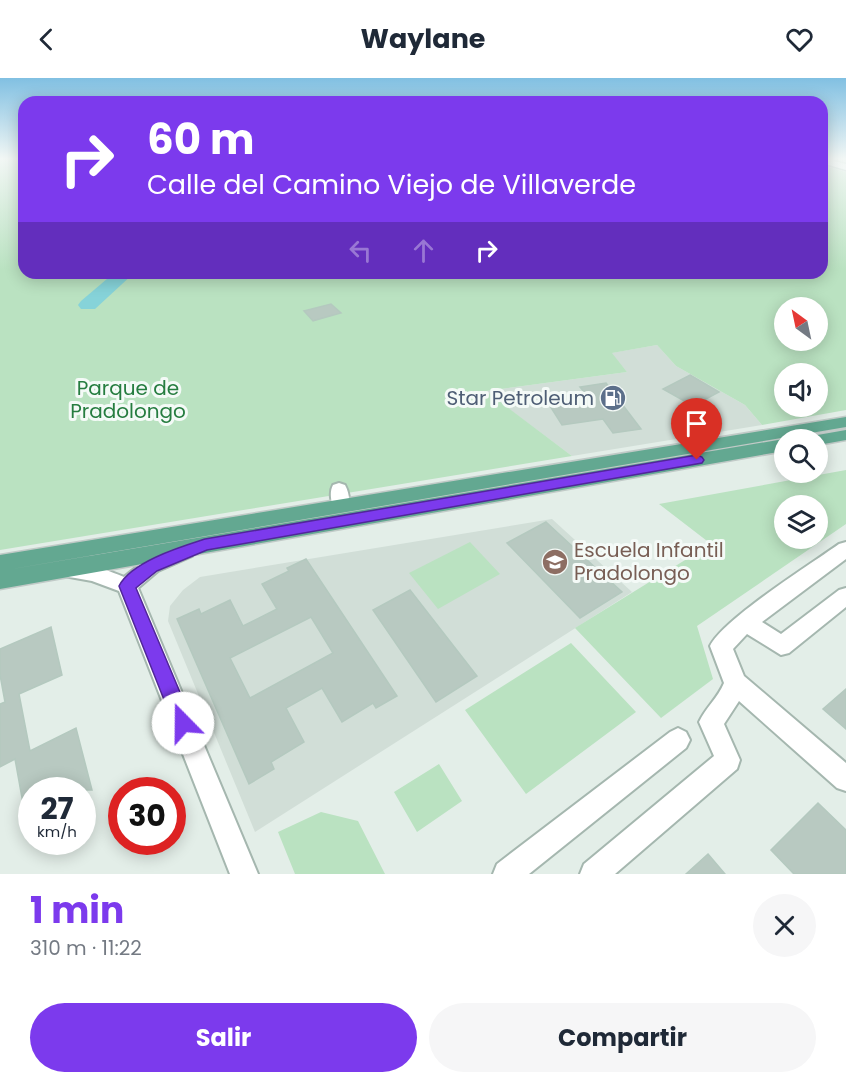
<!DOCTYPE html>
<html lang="es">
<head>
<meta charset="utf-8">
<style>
  body { margin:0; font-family:Poppins,sans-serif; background:#f6f6f7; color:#1f2937; height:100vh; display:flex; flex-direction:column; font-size:22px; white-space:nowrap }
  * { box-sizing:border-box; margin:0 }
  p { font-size:20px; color:#747a83 }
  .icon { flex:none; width:33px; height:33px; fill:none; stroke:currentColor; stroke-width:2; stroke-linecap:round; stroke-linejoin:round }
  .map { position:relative; height:796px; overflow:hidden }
  .side { display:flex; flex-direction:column; background:#fff; flex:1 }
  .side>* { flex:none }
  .hud { position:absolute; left:18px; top:18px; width:810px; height:183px; border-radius:18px; box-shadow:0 3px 15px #0003; background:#7c3aed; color:#fff; overflow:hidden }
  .needle { width:39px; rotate:327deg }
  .controls { position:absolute; left:774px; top:219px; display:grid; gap:12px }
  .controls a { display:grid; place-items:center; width:54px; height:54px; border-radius:50%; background:#fff; box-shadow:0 3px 15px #0003; font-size:30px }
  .speed { position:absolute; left:18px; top:699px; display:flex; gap:12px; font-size:30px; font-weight:700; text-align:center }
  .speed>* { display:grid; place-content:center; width:78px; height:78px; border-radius:50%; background:#fff; box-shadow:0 3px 15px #0003; line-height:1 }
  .speed small { font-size:15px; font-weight:400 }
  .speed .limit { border:9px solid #d22; background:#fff; color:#111 }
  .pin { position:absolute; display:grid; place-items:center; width:51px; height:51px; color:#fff; margin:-62px -26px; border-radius:50% 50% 50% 0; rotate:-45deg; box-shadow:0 0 6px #0007 }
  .pin .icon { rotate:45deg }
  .me { position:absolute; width:66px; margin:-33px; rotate:338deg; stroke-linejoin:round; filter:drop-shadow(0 0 4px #0008) }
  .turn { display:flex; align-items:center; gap:21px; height:126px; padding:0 30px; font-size:27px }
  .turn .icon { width:78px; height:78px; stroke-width:2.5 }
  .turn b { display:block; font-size:42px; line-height:51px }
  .lanes { display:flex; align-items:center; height:57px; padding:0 30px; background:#0003; justify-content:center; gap:30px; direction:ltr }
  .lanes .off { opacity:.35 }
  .round { display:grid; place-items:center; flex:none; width:63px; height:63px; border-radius:32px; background:#f6f6f7 }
  .headline { display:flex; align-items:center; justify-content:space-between; height:102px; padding:0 30px }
  h1 { font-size:36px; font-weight:700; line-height:45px; color:#7c3aed }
  .primary-button { display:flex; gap:12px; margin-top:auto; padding:12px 30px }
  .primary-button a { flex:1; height:69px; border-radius:36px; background:#7c3aed; color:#fff; font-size:24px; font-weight:700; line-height:69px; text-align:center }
  .primary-button a+a { background:#f6f6f7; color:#1f2937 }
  header { display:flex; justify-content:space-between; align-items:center; height:78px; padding:0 30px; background:#fff; font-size:27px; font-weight:700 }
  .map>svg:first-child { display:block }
  .built { fill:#d1ded7 }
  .green { fill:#bae2c1; fill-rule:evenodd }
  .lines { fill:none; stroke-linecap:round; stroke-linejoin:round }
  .river { fill:#86d3d9; fill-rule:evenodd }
  .building { fill:#b8c9c1; stroke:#b4c9bf; stroke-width:1.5; fill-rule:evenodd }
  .street-casing { stroke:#a5b7af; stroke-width:4 }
  .secondary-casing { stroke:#a0bbaf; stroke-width:3 }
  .primary-casing { stroke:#c1cac7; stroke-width:3 }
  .street { fill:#fff; fill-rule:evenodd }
  .secondary { fill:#fff; fill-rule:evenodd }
  .primary { fill:#63a891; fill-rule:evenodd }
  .route { fill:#7c3aed; stroke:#51269a; stroke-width:1.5 }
  .labels { text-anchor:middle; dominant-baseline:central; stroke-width:6; stroke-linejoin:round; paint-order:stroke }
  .park-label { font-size:20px; fill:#267d40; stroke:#f4faf7 }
  .service-label { font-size:20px; fill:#4e5e75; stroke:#f4faf7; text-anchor:end }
  .education-label { font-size:20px; fill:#785e54; stroke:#f4faf7; text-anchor:start }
</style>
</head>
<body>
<header><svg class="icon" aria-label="back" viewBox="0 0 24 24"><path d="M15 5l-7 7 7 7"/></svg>Waylane<svg class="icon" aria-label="heart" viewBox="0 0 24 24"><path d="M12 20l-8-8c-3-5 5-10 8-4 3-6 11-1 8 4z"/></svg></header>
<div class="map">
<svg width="846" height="796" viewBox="0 0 846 796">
  <rect width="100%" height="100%" fill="#e3eee8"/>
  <path class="built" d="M 657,267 L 676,288 L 745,327 L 762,347 L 572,378 L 485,313 L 627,294 L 611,275 Z
    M 552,441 L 632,514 L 255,754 L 168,543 L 170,528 L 183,512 L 200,499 Z"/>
  <path class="green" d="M 0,80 L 24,80 L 24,195 L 822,195 L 822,87 L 846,94 L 846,332 L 762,347 L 745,327 L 676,288 L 657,267 L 612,275 L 627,294 L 486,313 L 572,378 L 0,472 ZM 784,230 L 818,230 L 818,262 L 784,262 ZM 784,296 L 818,296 L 818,328 L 784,328 Z
    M 846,392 L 846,446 L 697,548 L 713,601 L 661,640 L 575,550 L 711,466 L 659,426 ZM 784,428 L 818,428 L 818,460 L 784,460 Z
    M 470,464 L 500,496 L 438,531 L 409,495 Z
    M 571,565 L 636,634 L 526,716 L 465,632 Z
    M 439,686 L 462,723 L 417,754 L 394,714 Z
    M 321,734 L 358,743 L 385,796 L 295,796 L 278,754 Z"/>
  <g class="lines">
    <path class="river" d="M 114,195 L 134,195 L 95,231 L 81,231 L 78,227 L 81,223 Z"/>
  </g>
  <path class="building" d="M 331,226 L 341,235 L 313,243 L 304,233 Z
    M 690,297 L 719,314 L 693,328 L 663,311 Z
    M 606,305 L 641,351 L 613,355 L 603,341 L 562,347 L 545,320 L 585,315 L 580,309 Z
    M 546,444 L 599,493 L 622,514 L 580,540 L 507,465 Z
    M 306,481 L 397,618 L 376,630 L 373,625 L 342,644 L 322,610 L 286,630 L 304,664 L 271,684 L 274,691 L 249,706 L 177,541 L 199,531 L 201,536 L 230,522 L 243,548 L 277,531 L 262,506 L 289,493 L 287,490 ZM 311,539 L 333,575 L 250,620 L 230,580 Z
    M 410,512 L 477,598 L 436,624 L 373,532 Z
    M 51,549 L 62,597 L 19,616 L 30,673 L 76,650 L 92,712 L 32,712 L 32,741 L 26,742 L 15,681 L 0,689 L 0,626 L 5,624 L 0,597 L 0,571 Z
    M 846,611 L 846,651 L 823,631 Z
    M 818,725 L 846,752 L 846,796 L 794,796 L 771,772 Z
    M 708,776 L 725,796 L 686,796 Z"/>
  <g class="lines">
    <g class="street-casing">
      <path id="street" d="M 837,80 L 836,82 L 822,86 L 822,81 Z
        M 339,405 L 345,407 C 349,414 351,425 347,432 L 341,434 L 335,432 C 331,426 329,414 333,407 Z
        M 846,464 L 846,481 L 762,544 L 781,556 L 839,512 L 846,510 L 846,529 L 789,575 L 781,577 L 747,556 L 733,571 L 744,598 L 846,685 L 846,713 L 837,710 L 739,623 L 724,646 L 740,682 L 737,691 L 615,796 L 580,796 L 584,786 L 714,678 L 699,644 C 706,629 718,620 724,605 L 710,568 C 723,541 811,486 839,466 Z
        M 185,466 L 192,468 L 194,473 L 192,478 L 158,493 L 138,510 L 258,796 L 230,796 L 119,513 L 92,503 L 64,498 L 61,493 L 64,488 C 84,481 106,492 124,499 L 144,483 Z
        M 678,650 L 686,654 L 690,662 L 686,670 L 529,796 L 493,796 L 497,786 L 670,654 Z"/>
    </g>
    <g class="secondary-casing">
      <path id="secondary" d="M 822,80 L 846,86 L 846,92 L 822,85 Z"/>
    </g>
    <g class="primary-casing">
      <path id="primary" d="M 846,339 L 846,349 L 0,493 L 0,477 Z
        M 846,352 L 846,362 L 818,367 L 818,362 L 810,362 L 812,358 Z
        M 784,361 L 784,373 L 0,511 L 0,493 Z"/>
    </g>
    <use href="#street" class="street"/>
    <use href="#secondary" class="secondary"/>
    <use href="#primary" class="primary"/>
  </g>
  <linearGradient id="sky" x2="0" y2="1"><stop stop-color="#81c0e2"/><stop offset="0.42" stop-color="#f2f7f5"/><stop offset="1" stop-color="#f2f7f5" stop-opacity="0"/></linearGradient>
  <rect width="846" height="192" fill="url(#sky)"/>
  <path class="route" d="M 697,377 L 702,379 L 704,382 L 702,385 L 207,472 L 157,493 L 136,510 L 193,645 L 190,652 L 183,655 L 176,652 L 119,508 C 131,484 180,469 205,461 Z"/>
  <defs>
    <g id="fuel-disc" transform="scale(1.35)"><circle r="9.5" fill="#5c6f8a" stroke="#f4faf7"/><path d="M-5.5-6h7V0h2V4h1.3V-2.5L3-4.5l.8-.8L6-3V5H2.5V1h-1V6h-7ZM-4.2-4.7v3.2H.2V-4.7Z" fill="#fff"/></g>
    <g id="school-disc" transform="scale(1.35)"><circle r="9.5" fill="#8d6e63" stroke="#f4faf7"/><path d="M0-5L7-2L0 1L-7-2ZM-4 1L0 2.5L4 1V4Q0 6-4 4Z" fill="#fff"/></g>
  </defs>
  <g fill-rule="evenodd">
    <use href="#fuel-disc" x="613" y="320"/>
    <use href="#school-disc" x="555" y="484"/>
  </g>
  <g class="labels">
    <g class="park-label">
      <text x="128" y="310">Parque de<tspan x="128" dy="23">Pradolongo</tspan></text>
    </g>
    <g class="service-label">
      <text x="594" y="320">Star Petroleum</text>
    </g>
    <g class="education-label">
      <text x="574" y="472">Escuela Infantil<tspan x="574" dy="23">Pradolongo</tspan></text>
    </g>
  </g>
</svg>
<div class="controls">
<a><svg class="needle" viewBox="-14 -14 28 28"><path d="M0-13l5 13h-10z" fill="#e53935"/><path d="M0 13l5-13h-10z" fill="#747a83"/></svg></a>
<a><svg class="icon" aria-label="sound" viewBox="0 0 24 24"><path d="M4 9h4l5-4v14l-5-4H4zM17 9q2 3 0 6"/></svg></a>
<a><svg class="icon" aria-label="search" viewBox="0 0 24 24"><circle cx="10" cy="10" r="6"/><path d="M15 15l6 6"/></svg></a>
<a><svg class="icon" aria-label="layers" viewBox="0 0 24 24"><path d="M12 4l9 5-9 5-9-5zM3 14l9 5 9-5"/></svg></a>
</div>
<div class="speed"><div>27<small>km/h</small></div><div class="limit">30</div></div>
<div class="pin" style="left:697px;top:382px;background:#d93025"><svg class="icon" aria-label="arrive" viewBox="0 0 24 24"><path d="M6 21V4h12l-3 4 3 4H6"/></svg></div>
<svg class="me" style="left:183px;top:645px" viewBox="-20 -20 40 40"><circle r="19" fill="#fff"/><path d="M0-13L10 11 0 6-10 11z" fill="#7c3aed"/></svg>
<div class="hud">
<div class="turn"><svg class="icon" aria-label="right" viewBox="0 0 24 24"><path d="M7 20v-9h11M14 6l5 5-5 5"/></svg><div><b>60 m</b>Calle del Camino Viejo de Villaverde</div></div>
<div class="lanes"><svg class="icon off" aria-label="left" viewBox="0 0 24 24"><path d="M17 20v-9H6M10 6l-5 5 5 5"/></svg><svg class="icon off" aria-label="ahead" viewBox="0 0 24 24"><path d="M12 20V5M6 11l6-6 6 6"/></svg><svg class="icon" aria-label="right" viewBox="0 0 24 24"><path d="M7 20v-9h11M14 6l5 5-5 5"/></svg></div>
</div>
</div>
<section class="side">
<div class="headline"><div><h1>1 min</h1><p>310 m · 11:22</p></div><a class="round"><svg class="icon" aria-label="close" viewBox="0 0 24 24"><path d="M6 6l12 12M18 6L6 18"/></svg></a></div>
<div class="primary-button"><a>Salir</a><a>Compartir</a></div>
</section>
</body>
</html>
